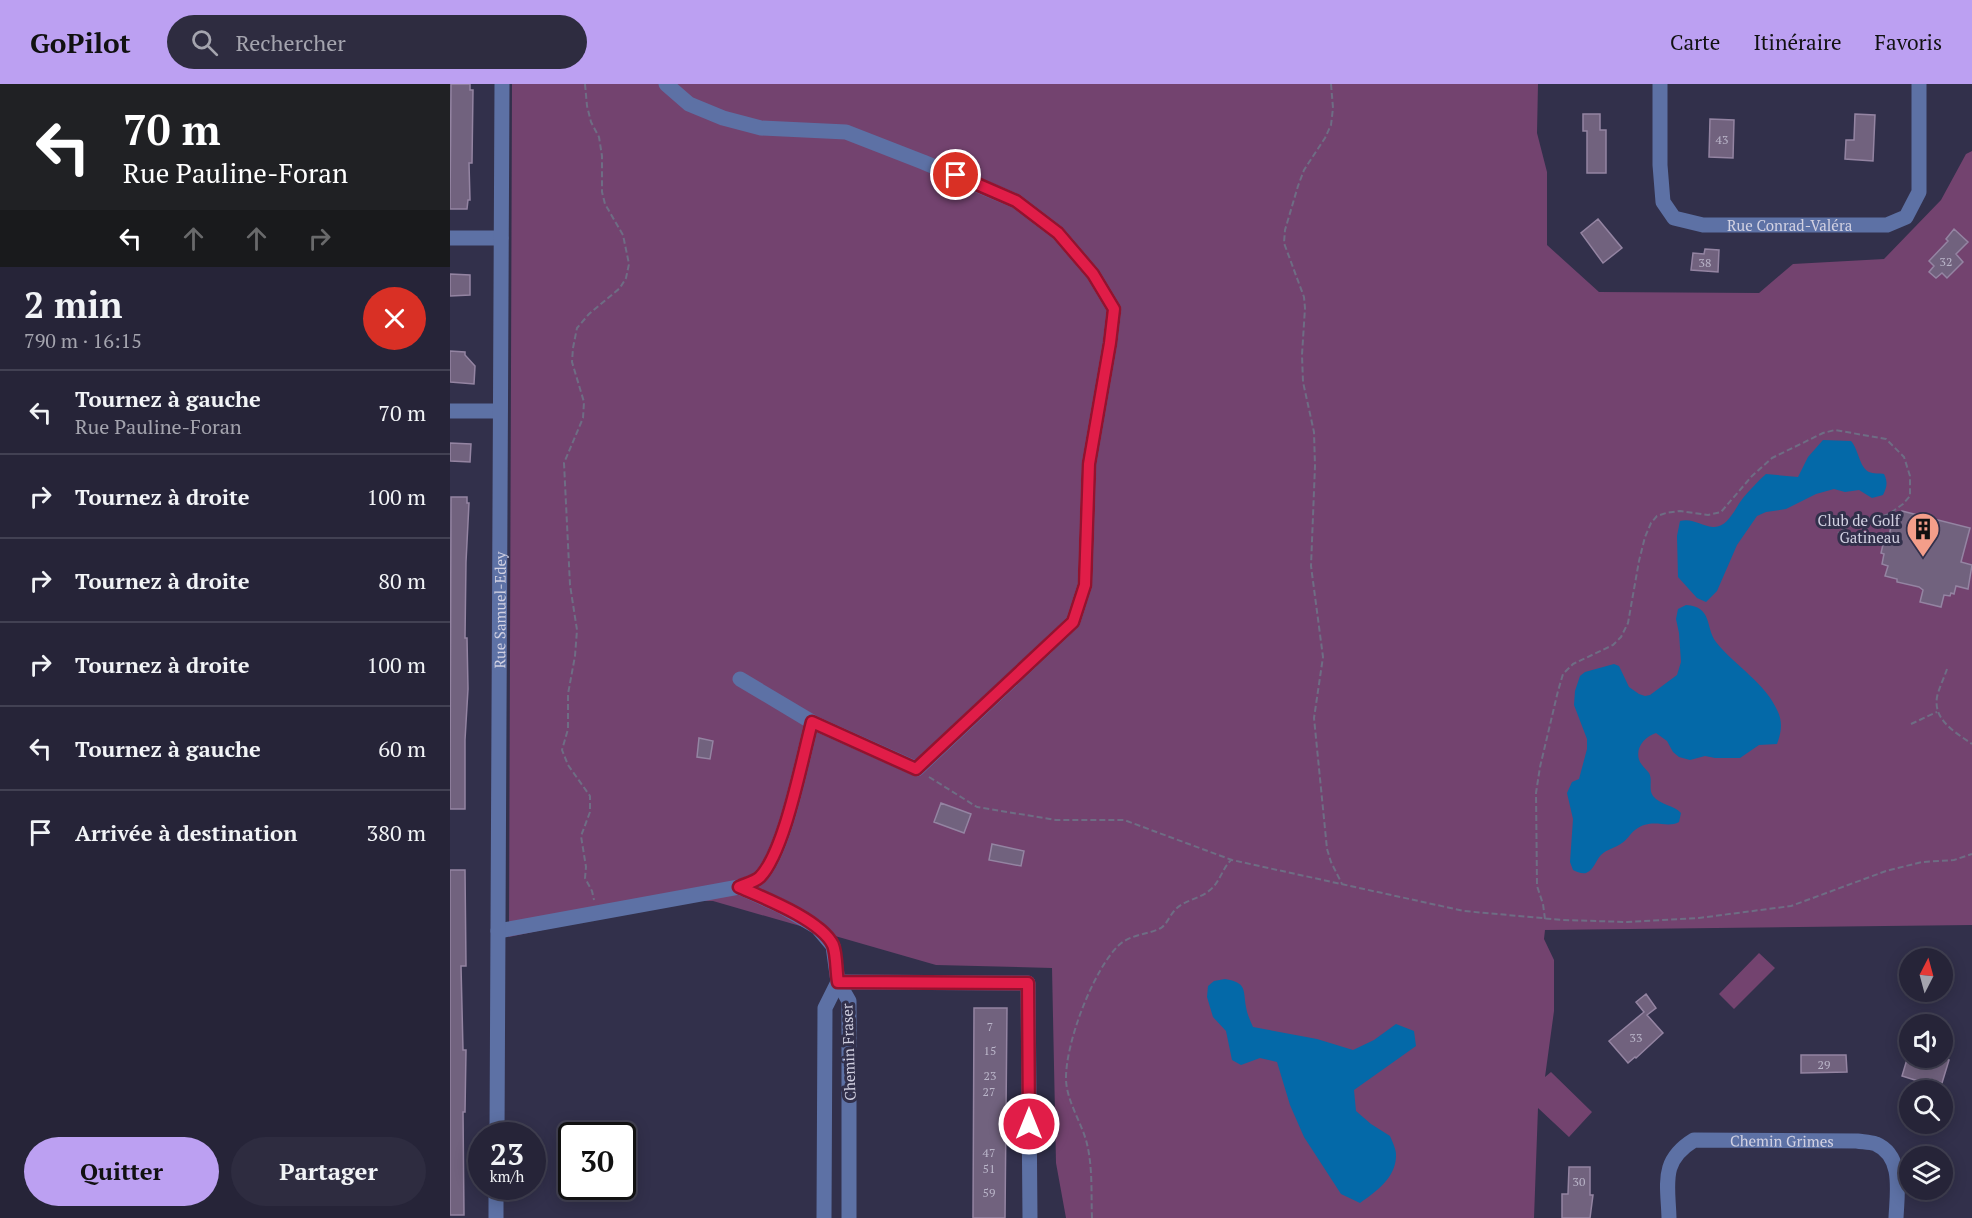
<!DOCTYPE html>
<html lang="fr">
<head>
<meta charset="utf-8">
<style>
  body { margin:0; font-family:"PT Serif",serif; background:#2e2c40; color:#f1f3f6; height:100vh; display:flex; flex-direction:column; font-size:22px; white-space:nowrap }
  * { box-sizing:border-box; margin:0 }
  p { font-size:20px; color:#a4a4ae }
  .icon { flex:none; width:33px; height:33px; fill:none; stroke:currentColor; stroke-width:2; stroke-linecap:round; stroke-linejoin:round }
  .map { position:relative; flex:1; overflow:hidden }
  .panel { display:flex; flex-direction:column; background:#262438; width:450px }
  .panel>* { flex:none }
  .hud { background:#202124; color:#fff; overflow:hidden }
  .needle { width:39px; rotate:6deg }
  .fabs { position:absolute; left:1449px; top:864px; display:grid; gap:12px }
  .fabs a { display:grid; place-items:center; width:54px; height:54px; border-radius:50%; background:#262438; box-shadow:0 3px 15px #0003,0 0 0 2px #424153; font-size:30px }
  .speed { position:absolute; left:18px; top:1038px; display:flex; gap:12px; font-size:30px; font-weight:700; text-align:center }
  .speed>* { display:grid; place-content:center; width:78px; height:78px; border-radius:50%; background:#262438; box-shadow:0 3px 15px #0003,0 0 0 2px #424153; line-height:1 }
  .speed small { font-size:15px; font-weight:400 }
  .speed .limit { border:3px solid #111; border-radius:9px; background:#fff; color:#111 }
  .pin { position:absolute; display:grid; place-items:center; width:51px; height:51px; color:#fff; margin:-26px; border:3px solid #fff; border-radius:50%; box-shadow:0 2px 6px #0007 }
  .me { position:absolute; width:66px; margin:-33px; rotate:0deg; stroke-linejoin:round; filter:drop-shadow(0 0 4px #0008) }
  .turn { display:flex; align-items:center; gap:21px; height:126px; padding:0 24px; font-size:27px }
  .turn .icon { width:78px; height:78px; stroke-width:2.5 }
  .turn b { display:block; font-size:42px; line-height:51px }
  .lanes { display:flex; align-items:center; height:57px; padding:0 24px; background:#0003; justify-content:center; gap:30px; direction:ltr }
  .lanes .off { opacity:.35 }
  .round { display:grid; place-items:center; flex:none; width:63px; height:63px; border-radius:32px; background:#2e2c40 }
  .head { display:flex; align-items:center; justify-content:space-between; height:102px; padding:0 24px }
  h1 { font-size:36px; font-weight:700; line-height:45px }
  .cta { display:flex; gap:12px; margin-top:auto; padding:12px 24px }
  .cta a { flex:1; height:69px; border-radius:36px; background:#bca0f2; color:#111; font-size:24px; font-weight:700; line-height:69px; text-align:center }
  .cta a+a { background:#2e2c40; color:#f1f3f6 }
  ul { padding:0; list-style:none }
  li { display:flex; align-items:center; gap:18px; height:84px; padding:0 24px; border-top:2px solid #424153 }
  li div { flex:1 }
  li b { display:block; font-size:22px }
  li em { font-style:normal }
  header { display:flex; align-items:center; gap:36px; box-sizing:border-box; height:84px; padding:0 30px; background:#bca0f2; color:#111 }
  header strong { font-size:28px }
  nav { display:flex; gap:33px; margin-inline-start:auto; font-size:21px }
  .search { width:420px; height:54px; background:#2e2c40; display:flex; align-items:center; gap:15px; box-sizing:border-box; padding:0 21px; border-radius:33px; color:#a4a4ae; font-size:22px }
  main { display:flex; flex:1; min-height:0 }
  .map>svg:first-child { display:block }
  .green { fill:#73436f }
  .water { fill:#0469a8 }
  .building { fill:#71627e; stroke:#9484a2; stroke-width:1.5 }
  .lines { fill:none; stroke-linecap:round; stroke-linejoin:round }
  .path { stroke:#6e6d84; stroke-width:2; stroke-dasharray:6 3; stroke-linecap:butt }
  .minor { stroke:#5d71a5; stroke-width:15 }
  .route-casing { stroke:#92132f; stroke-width:15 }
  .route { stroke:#e11d48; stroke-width:10 }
  .labels { text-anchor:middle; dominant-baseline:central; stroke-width:6; stroke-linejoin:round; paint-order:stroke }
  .number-label { font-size:12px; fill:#bab5c9 }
  .street-label { font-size:15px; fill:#d2d1e2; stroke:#32304b }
  .poi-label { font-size:15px; fill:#d2d1e2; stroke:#32304b; text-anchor:end }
</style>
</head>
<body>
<header>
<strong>GoPilot</strong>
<div class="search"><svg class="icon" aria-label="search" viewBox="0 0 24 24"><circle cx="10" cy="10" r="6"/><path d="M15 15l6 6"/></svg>Rechercher</div>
<nav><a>Carte</a><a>Itinéraire</a><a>Favoris</a></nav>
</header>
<main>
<section class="panel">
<div class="hud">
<div class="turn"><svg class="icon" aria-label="left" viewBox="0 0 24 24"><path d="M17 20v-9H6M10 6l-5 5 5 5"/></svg><div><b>70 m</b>Rue Pauline-Foran</div></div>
<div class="lanes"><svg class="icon" aria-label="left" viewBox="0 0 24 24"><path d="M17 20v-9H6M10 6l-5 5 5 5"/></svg><svg class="icon off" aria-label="ahead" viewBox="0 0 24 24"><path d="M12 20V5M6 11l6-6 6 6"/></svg><svg class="icon off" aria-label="ahead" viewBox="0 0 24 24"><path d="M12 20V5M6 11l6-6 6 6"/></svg><svg class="icon off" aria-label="right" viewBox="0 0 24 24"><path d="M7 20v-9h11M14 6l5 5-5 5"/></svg></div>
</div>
<div class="head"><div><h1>2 min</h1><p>790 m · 16:15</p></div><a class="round" style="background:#d93025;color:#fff"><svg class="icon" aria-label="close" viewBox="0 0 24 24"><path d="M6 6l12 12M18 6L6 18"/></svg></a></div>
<ul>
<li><svg class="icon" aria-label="left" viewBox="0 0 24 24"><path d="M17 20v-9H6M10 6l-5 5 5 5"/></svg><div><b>Tournez à gauche</b><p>Rue Pauline-Foran</p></div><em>70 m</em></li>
<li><svg class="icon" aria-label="right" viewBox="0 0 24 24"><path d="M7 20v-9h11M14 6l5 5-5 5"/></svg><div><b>Tournez à droite</b></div><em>100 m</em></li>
<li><svg class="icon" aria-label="right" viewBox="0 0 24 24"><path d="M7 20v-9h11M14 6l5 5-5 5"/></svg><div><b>Tournez à droite</b></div><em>80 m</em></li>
<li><svg class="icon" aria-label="right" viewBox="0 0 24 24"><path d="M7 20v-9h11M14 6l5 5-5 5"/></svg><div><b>Tournez à droite</b></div><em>100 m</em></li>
<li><svg class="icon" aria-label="left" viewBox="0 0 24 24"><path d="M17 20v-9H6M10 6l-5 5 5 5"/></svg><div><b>Tournez à gauche</b></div><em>60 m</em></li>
<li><svg class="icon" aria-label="arrive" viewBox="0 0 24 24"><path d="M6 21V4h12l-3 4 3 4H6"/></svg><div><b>Arrivée à destination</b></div><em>380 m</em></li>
</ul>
<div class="cta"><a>Quitter</a><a>Partager</a></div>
</section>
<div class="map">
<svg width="1522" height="1134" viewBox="0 0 1522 1134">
  <rect width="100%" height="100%" fill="#32304b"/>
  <path class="green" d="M 62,0 L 1088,0 L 1087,49 L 1097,88 L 1097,161 L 1149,208 L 1309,209 L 1343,180 L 1434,175 L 1491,116 L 1516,70 L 1522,67 L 1522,841 L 1095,846 L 1094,855 L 1104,876 L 1104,927 L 1095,993 L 1101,988 L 1142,1028 L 1119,1053 L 1088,1024 L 1084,1134 L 616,1134 L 606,1079 L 602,884 L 486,881 L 263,817 L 230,817 L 59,853 Z
    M 1309,869 L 1325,884 L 1284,925 L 1269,910 Z"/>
  <path class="water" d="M 1373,356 L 1401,357 C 1409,366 1409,383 1419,388 C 1423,390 1430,389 1434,390 C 1438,398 1437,403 1433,411 L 1422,414 L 1409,406 L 1395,408 L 1384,405 L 1366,410 L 1336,425 L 1316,428 L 1307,432 L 1287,461 L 1267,507 L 1256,518 L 1247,514 L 1228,493 L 1227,452 L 1230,437 C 1243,434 1251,442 1263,443 C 1278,444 1285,424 1293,414 C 1300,406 1308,397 1316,390 L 1348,393 L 1358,373 Z
    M 1236,521 C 1263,523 1255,543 1266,558 C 1285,582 1316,599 1328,628 C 1333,639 1331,649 1327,660 L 1309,661 L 1290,674 L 1265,674 L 1255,672 L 1240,676 L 1229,673 L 1223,668 L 1217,657 L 1206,649 C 1194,653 1184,665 1190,678 C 1192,682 1196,685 1199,689 C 1203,696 1198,705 1203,712 C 1210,721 1224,721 1231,729 L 1229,738 C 1216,745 1202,733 1185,746 C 1180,750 1177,756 1172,759 C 1165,764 1157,765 1151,771 C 1146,776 1144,786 1136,789 C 1132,790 1127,788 1123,786 L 1120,778 L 1123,735 L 1117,709 L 1122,698 L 1129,695 L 1137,665 L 1137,655 L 1124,621 L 1125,607 L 1130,592 L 1135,588 L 1164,580 L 1169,582 L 1179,603 L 1189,610 L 1195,612 L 1200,611 L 1227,591 L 1231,578 L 1229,549 L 1226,535 L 1228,525 Z
    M 775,895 C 797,899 793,905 796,923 C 797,930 800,936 803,943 L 867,955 L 903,966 L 924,956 L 946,940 L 964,947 L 966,962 L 904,1006 L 906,1027 L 921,1040 L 940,1052 C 942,1057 946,1065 946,1070 C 947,1093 926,1108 910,1119 L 891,1110 L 854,1053 L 840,1021 L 827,978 L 810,974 L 791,981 L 782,976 L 776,947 L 763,933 L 757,913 L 758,902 L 764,897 Z"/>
  <path class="building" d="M 1,0 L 20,0 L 20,6 L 23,6 L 22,79 L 19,79 L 20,116 L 18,116 L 17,125 L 0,125 Z
    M 1133,30 L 1150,30 L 1150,46 L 1156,46 L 1156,89 L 1137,89 L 1137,47 L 1133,47 Z
    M 1405,30 L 1425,31 L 1423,77 L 1395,75 L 1396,56 L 1404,56 Z
    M 1260,35 L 1284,36 L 1283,74 L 1259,73 Z
    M 1148,135 L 1172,164 L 1153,179 L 1131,149 Z
    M 1504,145 L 1518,158 L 1506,170 L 1513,178 L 1497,194 L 1492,189 L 1486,194 L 1479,188 L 1484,182 L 1479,177 L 1498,157 L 1496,155 Z
    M 1255,165 L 1269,166 L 1268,188 L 1241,186 L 1243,169 L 1254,170 Z
    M 0,190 L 20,191 L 20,211 L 0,212 Z
    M 0,267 L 15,268 L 15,271 L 25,282 L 24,300 L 0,298 Z
    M 0,359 L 21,360 L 20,378 L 0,377 Z
    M 1,413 L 17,413 L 17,419 L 19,419 L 16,478 L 15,554 L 17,554 L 18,605 L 15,656 L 15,725 L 0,725 Z
    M 1452,427 L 1520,444 L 1511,478 L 1522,481 L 1518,505 L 1506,502 L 1504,510 L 1501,509 L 1500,512 L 1494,511 L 1491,523 L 1470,518 L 1473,506 L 1469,503 L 1447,498 L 1447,495 L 1435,492 L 1438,482 L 1432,480 L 1434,470 L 1431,469 L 1435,452 L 1439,453 L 1441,442 L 1448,444 Z
    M 249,654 L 263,657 L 260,675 L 247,673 Z
    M 491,719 L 521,730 L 514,749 L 484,738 Z
    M 542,760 L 574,767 L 571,782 L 539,776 Z
    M 0,786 L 15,786 L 16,882 L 11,882 L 13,966 L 16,966 L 15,1028 L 13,1028 L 14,1131 L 0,1131 Z
    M 1196,910 L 1206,924 L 1197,931 L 1213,949 L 1186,974 L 1185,973 L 1178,979 L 1159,957 L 1194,928 L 1186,918 Z
    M 524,924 L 557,924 L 555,1134 L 523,1134 Z
    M 1351,971 L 1396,971 L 1397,988 L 1351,989 Z
    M 1458,972 L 1460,974 L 1492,974 L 1499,976 L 1492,999 L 1480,995 L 1478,1000 L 1452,992 Z
    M 1119,1083 L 1140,1083 L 1140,1111 L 1143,1111 L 1140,1134 L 1112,1134 L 1112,1110 L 1118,1110 Z"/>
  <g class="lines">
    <path class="path" d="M 135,0 L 137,22 L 141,38 L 149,53 L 152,72 L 152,108 L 155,120 L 173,151 L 179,180 L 176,194 L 170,204 L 139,230 L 127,244 L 123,264 L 122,278 L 134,318 L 133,334 L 114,379 L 120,501 L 127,546 L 125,572 L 118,610 L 118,645 L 112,666 L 118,681 L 140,712 L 140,728 L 131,752 L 136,783 L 135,794 L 142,807 L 144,816
      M 881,0 L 883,24 L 881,41 L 875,54 L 854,86 L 848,102 L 835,146 L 834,159 L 854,213 L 855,224 L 852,271 L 853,298 L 864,348 L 865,382 L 861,482 L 873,573 L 864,634 L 877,765 L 881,778 L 892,800
      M 1497,585 C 1494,594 1489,604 1487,613 C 1483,636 1505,648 1522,660
      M 1461,640 L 1487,628
      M 479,693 L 527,723 L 606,736 L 674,736 L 782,776 L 1014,827 L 1113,836 L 1177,838 L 1249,834 L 1341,822 L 1436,787 L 1472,778 L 1504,776 L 1522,770
      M 1095,835 L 1093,820 L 1087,802 L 1086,709 L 1090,683 L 1108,607 L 1113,590 L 1123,580 L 1163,561 L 1171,553 L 1178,539 L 1189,477 L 1195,453 L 1201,439 L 1207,432 L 1216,429 L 1230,427 L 1258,431 L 1271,428 L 1302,392 L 1322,374 L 1373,349 L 1385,346 L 1436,355 L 1454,373 L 1460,392 L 1460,412 L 1453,420 L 1439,430 L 1426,434 L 1409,436 L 1388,449
      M 642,1134 C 641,1109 643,1081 636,1056 C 630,1036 617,1017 616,996 C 615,960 643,886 669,861 C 681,850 697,851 711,844 C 717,840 720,831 725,826 C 734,816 750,815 760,806 C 770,798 772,785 781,776"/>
    <g class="minor">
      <path d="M 216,0 L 239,20 L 273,34 L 311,44 L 396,48 L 473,78 L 566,117 L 608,149 L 643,190 L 664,225 L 660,259 L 639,380 L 635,501 L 623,538 L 467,685 L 362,638 L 290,595"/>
      <path id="s1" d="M 1210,0 L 1210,81 L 1213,118 L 1224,134 L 1253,141 L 1437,141 L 1456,133 L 1469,108 L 1469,0"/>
      <path d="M 0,154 L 51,154"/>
      <path d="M 0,327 L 50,327"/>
      <path d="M 362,638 C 352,675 335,768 310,793 C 305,798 295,801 289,803 L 331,822 L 367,843 L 383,862 L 388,898 L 399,917 L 399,1134"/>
      <path d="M 48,847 L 289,803"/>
      <path d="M 388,898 L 578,899 L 580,1134"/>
      <path id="s2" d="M 47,1052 L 52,0"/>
      <path d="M 46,1134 L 46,1102"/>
      <path d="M 374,1134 L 375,924 L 388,898"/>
      <path id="s3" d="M 1219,1134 C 1218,1099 1210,1077 1244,1056 L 1407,1057 C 1413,1058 1420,1058 1426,1060 C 1454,1072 1447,1110 1446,1134"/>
    </g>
  </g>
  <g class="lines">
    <g class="route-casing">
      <path id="route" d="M 506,91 L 566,117 L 608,149 L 643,190 L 664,225 L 660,259 L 639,380 L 635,501 L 623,538 L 466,685 L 362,638 C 352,675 335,767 310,793 C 305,798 295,800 289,803 C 314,814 371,836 383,861 C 387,871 386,888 388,898 L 578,899 L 579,1040"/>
    </g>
    <use href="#route" class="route"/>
  </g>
  <defs>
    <g id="building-pin" transform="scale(1.725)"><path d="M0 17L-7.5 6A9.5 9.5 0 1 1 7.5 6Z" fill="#f49e8a" stroke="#32304b"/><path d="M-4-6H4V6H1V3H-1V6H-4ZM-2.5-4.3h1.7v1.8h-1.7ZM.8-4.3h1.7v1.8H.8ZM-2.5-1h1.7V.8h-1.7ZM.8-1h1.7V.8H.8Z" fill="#111"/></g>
  </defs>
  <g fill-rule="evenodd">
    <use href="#building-pin" x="1473" y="445"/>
  </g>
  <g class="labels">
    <g class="number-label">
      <text x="1272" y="55">43</text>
      <text x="1496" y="177">32</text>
      <text x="1255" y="178">38</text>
      <text x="540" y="942">7</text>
      <text x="1186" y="953">33</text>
      <text x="540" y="966">15</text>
      <text x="1374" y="980">29</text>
      <text x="540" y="991">23</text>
      <text x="539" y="1007">27</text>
      <text x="539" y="1068">47</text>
      <text x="539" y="1084">51</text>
      <text x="1129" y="1097">30</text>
      <text x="539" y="1108">59</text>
    </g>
    <g class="street-label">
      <text stroke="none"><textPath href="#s1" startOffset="254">Rue Conrad-Valéra</textPath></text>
      <text stroke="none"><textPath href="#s2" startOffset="526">Rue Samuel-Edey</textPath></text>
      <text transform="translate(398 968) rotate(-92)">Chemin Fraser</text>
      <text stroke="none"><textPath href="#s3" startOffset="176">Chemin Grimes</textPath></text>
    </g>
    <g class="poi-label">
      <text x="1450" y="436">Club de Golf<tspan x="1450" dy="17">Gatineau</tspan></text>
    </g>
  </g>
</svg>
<div class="fabs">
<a><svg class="needle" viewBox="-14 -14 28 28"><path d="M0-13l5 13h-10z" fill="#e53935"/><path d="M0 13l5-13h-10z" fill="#a4a4ae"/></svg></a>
<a><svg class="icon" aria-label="sound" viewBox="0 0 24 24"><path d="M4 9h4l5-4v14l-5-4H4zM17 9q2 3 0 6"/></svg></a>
<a><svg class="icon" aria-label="search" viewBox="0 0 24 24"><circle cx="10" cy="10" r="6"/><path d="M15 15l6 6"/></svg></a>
<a><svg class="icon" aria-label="layers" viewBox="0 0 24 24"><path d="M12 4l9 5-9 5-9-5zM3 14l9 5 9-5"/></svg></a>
</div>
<div class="speed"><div>23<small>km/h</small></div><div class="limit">30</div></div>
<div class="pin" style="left:506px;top:91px;background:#d93025"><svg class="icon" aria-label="arrive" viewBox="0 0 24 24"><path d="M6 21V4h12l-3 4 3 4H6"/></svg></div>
<svg class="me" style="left:579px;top:1040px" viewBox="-20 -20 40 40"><circle r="17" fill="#e11d48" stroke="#fff" stroke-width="3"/><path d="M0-11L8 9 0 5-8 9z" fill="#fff"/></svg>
</div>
</main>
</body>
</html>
